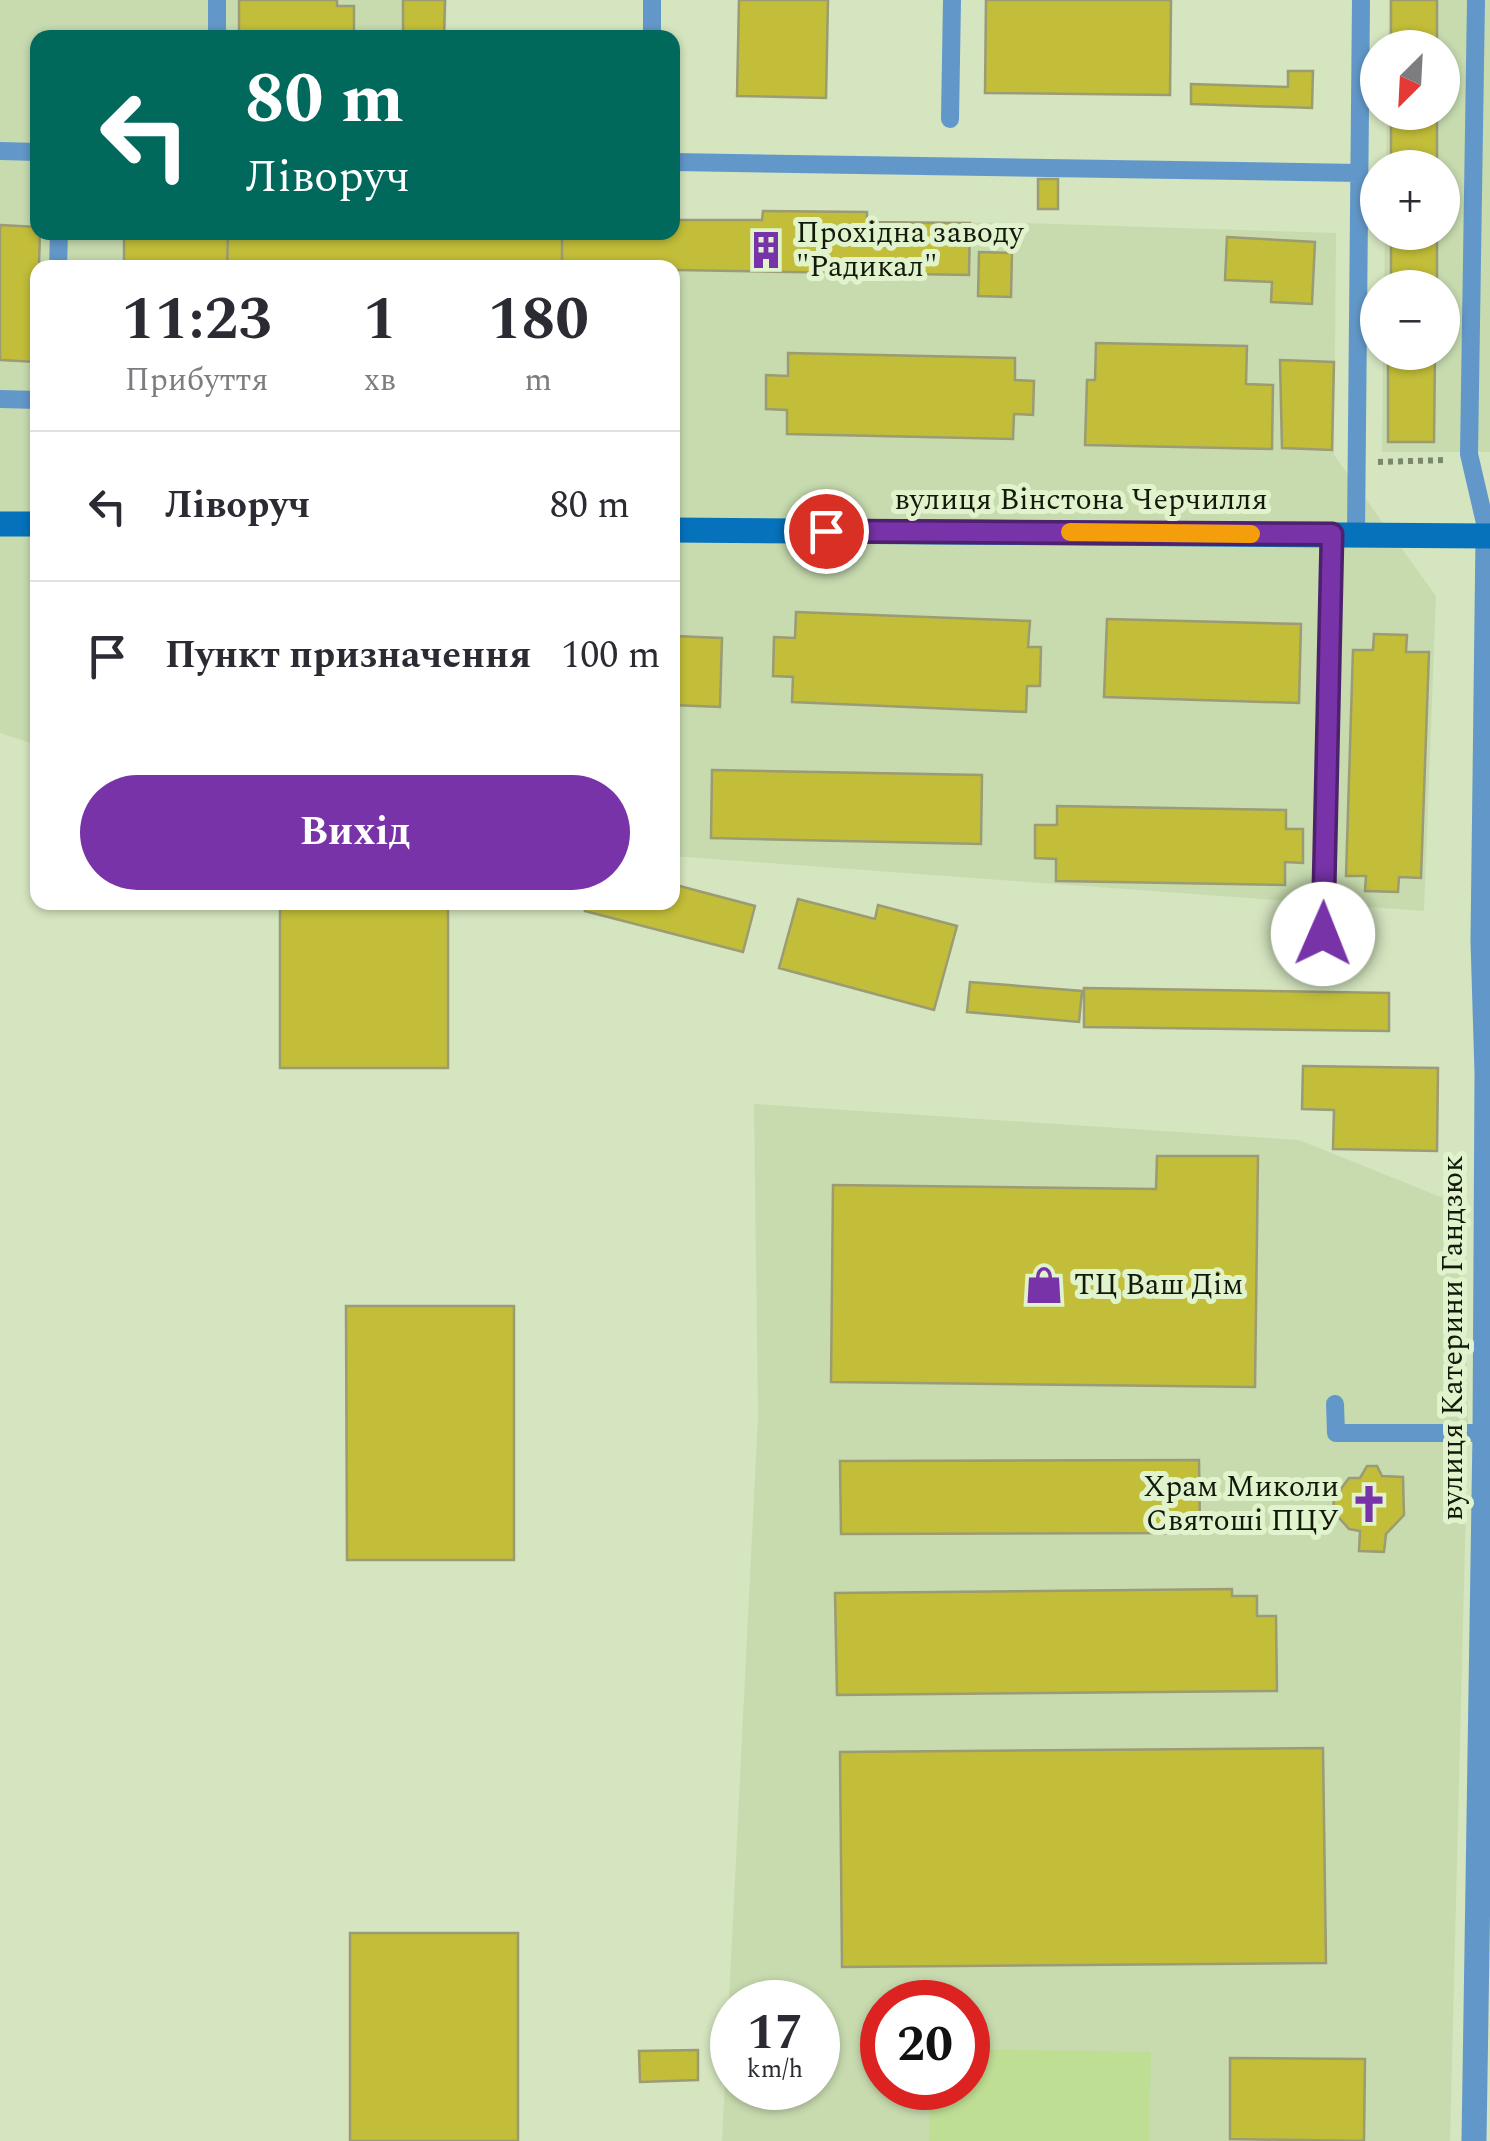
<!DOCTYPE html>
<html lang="uk">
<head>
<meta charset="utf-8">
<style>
  body { margin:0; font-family:Spectral,serif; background:#f2f2f3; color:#2b2b33; height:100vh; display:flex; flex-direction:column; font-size:38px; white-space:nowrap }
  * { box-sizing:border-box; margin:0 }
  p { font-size:32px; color:#7c7c81 }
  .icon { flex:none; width:55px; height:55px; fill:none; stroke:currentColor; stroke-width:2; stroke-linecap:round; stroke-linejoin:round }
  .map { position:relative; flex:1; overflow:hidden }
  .details { position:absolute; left:30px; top:260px; width:650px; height:650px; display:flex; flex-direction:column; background:#fff; border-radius:20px; box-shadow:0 2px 8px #0004 }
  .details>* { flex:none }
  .guide { position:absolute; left:30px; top:30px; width:650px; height:210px; border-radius:20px; box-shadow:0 2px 8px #0004; background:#00695c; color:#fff; overflow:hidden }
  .needle { width:65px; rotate:204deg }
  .tools { position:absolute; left:1360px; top:30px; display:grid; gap:20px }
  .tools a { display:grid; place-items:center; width:100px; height:100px; border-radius:50%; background:#fff; box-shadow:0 2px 8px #0004; font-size:50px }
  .speed { position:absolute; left:710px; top:1980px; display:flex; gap:20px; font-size:50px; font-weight:700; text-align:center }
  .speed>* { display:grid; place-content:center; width:130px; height:130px; border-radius:50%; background:#fff; box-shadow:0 2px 8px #0004; line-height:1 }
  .speed small { font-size:25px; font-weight:400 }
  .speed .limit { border:15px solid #d22; background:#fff; color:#111 }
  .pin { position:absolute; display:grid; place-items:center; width:85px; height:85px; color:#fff; margin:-42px; border:5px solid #fff; border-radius:50%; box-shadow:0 2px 10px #0007 }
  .me { position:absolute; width:110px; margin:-55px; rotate:1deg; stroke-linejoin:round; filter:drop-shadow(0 0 8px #0008) }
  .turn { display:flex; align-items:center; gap:35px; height:210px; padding:0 50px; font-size:45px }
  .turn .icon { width:130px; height:130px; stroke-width:2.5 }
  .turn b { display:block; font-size:70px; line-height:85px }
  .eta { display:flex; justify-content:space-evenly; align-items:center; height:170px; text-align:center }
  .eta b { font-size:60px; font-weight:700; line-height:70px }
  .button { display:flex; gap:20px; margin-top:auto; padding:20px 50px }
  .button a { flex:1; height:115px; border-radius:60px; background:#7733a7; color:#fff; font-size:40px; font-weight:700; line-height:115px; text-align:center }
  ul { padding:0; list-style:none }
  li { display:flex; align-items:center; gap:30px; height:150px; padding:0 50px; border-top:2px solid #e1e1e2 }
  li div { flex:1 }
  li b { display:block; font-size:38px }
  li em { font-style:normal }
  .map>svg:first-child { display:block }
  .built { fill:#c7dbaf; fill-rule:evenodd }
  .green { fill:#bede94 }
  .building { fill:#c2be39; stroke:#9b9b74; stroke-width:2.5 }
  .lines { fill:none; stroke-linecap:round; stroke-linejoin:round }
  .path { stroke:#7b876c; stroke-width:6; stroke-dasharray:5 5; stroke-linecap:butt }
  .lane { stroke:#6298c9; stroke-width:18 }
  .street { stroke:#6298c9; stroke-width:25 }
  .secondary { stroke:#0672bc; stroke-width:25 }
  .route-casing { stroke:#4d216d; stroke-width:25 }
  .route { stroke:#7733a7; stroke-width:18 }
  .slow { stroke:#f59e0b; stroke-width:18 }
  .labels { text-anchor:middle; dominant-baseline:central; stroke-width:10; stroke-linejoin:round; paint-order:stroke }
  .poi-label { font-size:30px; fill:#13190b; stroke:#e1f3cc; text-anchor:start }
  .street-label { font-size:30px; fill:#13190b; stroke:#e1f3cc }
</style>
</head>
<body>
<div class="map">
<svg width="1490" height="2141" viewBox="0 0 1490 2141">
  <rect width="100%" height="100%" fill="#d4e5bf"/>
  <path class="built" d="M 0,0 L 447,0 L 446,37 L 38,38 L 38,232 L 672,232 L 673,219 L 1024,223 L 1336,233 L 1334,455 L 1436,596 L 1424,911 L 673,856 L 672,268 L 38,268 L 37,745 L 0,733 Z
    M 1389,0 L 1490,0 L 1490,452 L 1382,452 L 1383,353 L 1442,352 L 1442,288 L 1384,287 L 1385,233 L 1442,232 L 1442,168 L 1386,167 L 1387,113 L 1442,112 L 1442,48 L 1388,47 Z
    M 754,1104 L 1299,1140 L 1463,1206 L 1468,1423 L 1450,2141 L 722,2141 L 758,1416 ZM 732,2002 L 818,2002 L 818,2088 L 732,2088 ZM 882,2002 L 968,2002 L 968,2088 L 882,2088 Z"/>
  <path class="green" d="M 968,2049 L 1151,2052 L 1149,2141 L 929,2141 L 930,2088 L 968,2088 Z"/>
  <path class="building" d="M 239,0 L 337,0 L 337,6 L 354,6 L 354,38 L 239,38 Z
    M 403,0 L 445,0 L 444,38 L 403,38 Z
    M 739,0 L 828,0 L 826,98 L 737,96 Z
    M 986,0 L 1171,0 L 1170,95 L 985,93 Z
    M 1391,0 L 1437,0 L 1437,48 L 1391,48 Z
    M 1288,71 L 1313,71 L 1312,108 L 1191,104 L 1191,84 L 1288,87 Z
    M 1391,112 L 1437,112 L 1437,168 L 1391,168 Z
    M 1038,179 L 1058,179 L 1058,209 L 1038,209 Z
    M 763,211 L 867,212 L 867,222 L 970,223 L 969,275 L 562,268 L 562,232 L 672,232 L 672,220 L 762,220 Z
    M 0,225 L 38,227 L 40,232 L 36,362 L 0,360 Z
    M 295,232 L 562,232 L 562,268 L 227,268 L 228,234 L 295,235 Z
    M 1391,232 L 1437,232 L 1437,287 L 1391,286 Z
    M 124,234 L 228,234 L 227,268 L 124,268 Z
    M 1227,237 L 1315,242 L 1312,304 L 1271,302 L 1272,282 L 1225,280 Z
    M 979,252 L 1012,253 L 1011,297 L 978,296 Z
    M 1096,343 L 1247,346 L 1246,384 L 1273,385 L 1272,449 L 1085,445 L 1087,380 L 1095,380 Z
    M 1388,352 L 1435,352 L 1434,442 L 1388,442 Z
    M 788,353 L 1015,358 L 1015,380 L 1034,381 L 1033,415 L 1014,414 L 1013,439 L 787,434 L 787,410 L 766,409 L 766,375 L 788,376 Z
    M 1280,360 L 1334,362 L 1332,450 L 1282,448 Z
    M 796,612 L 1030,621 L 1028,647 L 1041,647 L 1040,686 L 1027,686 L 1026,712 L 792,702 L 793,677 L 773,676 L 774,637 L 795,638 Z
    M 1107,619 L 1301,624 L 1299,703 L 1104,697 Z
    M 672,630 L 675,636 L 722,638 L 720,707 L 672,705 Z
    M 1374,634 L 1407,635 L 1406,652 L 1429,652 L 1421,878 L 1399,877 L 1398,892 L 1365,891 L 1366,876 L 1346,876 L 1353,650 L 1373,650 Z
    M 712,770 L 982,775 L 981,844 L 711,838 Z
    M 1057,806 L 1286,810 L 1286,829 L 1303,829 L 1303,863 L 1285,862 L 1285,885 L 1056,881 L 1056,859 L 1035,858 L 1035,825 L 1057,825 Z
    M 672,884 L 755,906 L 743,952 L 585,911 L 587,902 L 672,902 Z
    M 798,899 L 875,919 L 878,905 L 957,926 L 934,1010 L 779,968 Z
    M 280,902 L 448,902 L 448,1068 L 280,1068 Z
    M 970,982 L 1082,991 L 1079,1022 L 967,1012 Z
    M 1084,988 L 1389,993 L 1389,1031 L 1084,1027 Z
    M 1303,1066 L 1438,1068 L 1437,1151 L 1333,1149 L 1334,1110 L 1302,1109 Z
    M 1157,1156 L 1258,1156 L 1255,1387 L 831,1382 L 833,1185 L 1156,1189 Z
    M 346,1306 L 514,1306 L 514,1560 L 347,1560 Z
    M 1199,1460 L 1200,1533 L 841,1534 L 840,1461 Z
    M 1367,1466 L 1377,1466 L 1382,1476 L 1403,1477 L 1404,1515 L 1386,1534 L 1384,1552 L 1359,1551 L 1360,1531 L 1349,1529 L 1333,1511 L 1334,1498 L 1349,1478 L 1360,1478 Z
    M 1232,1589 L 1232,1596 L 1257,1596 L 1257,1616 L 1276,1616 L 1277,1691 L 837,1695 L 835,1593 Z
    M 1323,1748 L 1326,1963 L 842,1967 L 840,1752 Z
    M 350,1933 L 518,1933 L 518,2141 L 350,2141 Z
    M 698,2050 L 698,2080 L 640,2082 L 639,2051 Z
    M 1230,2058 L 1365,2059 L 1364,2141 L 1230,2139 Z"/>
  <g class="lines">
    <path class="path" d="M 1378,462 L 1446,460"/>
    <path class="lane" d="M 217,0 L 217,38
      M 1476,0 L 1469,454 L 1488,536
      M 652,38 L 652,0
      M 950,119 L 952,0
      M 0,151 L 38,152
      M 672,162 L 1359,173
      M 58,268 L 59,232
      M 0,399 L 38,400
      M 1356,534 L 1361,0
      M 1323,933 L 1332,534
      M 1335,1404 L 1336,1433 L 1485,1433"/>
    <path class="street" d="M 1474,2141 L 1485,1433 L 1487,1073 L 1483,941 L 1488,536"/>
    <path class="secondary" d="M 0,524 L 38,524
      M 672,530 L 1490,536"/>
  </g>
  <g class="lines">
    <g class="route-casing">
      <path id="route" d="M 826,531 L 1332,534 L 1323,934"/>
    </g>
    <use href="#route" class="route"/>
    <path class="slow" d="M 1070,532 L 1251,534"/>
  </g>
  <defs>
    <g id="building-bare" transform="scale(3)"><path d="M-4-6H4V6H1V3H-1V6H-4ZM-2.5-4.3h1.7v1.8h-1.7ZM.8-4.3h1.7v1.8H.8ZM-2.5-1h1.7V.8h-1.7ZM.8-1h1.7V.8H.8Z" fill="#7733a7" stroke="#e1f3cc" stroke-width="2.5" paint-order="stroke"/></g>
    <g id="shop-bare" transform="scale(3)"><path d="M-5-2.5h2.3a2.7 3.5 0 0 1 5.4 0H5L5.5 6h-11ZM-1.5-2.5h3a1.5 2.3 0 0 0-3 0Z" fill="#7733a7" stroke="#e1f3cc" stroke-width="2.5" paint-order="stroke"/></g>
    <g id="church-bare" transform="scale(3)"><path d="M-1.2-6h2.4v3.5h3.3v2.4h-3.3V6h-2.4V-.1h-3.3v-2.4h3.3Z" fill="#7733a7" stroke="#e1f3cc" stroke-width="2.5" paint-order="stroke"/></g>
  </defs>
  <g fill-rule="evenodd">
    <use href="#building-bare" x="766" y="250"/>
    <use href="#shop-bare" x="1044" y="1285"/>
    <use href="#church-bare" x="1369" y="1504"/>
  </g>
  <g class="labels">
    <g class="poi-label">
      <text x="796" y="233">Прохідна заводу<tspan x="796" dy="34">"Радикал"</tspan></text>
      <text x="1074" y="1285">ТЦ Ваш Дім</text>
      <text x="1339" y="1487" text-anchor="end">Храм Миколи<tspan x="1339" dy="34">Святоші ПЦУ</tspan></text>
    </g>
    <g class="street-label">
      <text x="1081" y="500">вулиця Вінстона Черчилля</text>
      <text transform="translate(1453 1338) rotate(-90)">вулиця Катерини Гандзюк</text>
    </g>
  </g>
</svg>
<div class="tools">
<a><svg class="needle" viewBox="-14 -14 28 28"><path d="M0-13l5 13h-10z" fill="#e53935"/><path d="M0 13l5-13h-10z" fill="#7c7c81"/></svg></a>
<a>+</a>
<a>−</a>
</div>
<div class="speed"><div>17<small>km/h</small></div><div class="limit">20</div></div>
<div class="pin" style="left:826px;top:531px;background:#d93025"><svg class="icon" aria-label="arrive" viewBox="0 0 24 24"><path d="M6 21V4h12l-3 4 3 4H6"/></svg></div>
<svg class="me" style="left:1323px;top:934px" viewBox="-20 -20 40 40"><circle r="19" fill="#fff"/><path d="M0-13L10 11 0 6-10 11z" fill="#7733a7"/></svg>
<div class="guide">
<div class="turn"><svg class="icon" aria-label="left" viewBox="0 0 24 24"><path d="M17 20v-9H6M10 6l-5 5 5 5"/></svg><div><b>80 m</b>Ліворуч</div></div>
</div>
<section class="details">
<div class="eta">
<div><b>11:23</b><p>Прибуття</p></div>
<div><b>1</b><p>хв</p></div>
<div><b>180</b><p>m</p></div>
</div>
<ul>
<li><svg class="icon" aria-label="left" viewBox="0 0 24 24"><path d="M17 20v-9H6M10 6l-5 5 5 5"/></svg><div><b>Ліворуч</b></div><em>80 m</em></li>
<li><svg class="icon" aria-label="arrive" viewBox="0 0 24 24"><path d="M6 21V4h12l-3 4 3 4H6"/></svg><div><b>Пункт призначення</b></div><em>100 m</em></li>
</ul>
<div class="button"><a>Вихід</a></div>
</section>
</div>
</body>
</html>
